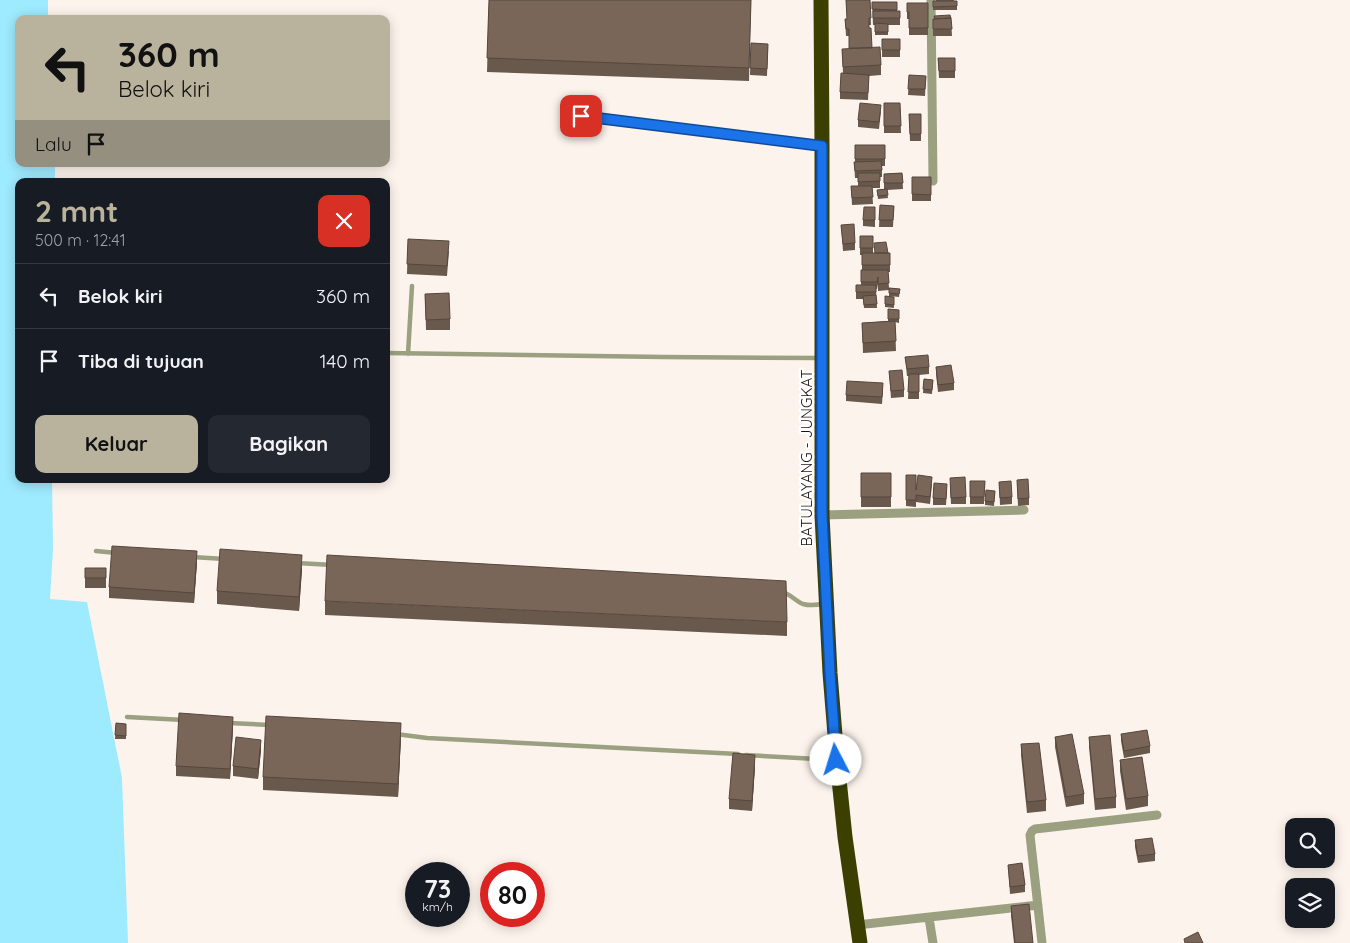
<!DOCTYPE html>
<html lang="id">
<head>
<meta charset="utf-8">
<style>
  body { margin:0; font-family:Quicksand,sans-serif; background:#242831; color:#f1f3f6; height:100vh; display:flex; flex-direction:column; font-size:19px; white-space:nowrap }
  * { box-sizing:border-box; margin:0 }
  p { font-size:16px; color:#9ea1a6 }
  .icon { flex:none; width:28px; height:28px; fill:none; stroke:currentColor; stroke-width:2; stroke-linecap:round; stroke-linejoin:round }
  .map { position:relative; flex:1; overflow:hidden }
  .panel { position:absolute; left:15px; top:178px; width:375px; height:305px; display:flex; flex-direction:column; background:#171b24; border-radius:10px; box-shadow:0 2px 12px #0003 }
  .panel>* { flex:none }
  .banner { position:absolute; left:15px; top:15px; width:375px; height:152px; border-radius:10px; box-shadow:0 2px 12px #0003; background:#b9b39e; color:#111; overflow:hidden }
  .fabs { position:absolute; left:1285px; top:818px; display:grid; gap:10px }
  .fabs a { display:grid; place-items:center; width:50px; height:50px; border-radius:10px; background:#171b24; box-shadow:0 2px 12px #0003; font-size:25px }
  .speed { position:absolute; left:405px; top:862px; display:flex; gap:10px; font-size:25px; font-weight:700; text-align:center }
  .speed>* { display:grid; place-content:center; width:65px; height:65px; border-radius:50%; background:#171b24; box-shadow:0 2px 12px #0003; line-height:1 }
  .speed small { font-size:12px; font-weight:400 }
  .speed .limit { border:8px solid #d22; background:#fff; color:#111 }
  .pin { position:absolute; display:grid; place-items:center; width:42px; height:42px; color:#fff; margin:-21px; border-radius:10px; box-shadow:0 2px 8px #0006 }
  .me { position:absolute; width:55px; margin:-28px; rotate:355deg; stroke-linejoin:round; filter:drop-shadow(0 0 4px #0008) }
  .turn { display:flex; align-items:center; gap:18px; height:105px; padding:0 20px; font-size:22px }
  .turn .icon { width:65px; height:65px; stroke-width:2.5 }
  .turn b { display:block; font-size:35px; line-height:42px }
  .then { display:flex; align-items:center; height:48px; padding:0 20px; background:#0003; gap:10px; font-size:19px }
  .round { display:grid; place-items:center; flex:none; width:52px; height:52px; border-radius:10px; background:#242831 }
  .head { display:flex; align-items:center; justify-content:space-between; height:85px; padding:0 20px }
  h1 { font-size:30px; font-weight:700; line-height:38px; color:#b9b39e }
  .cta { display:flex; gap:10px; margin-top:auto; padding:10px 20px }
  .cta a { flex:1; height:58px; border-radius:10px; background:#b9b39e; color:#111; font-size:20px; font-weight:700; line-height:58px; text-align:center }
  .cta a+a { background:#242831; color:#f1f3f6 }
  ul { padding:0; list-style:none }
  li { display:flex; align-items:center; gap:15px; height:65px; padding:0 20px; border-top:1px solid #363941 }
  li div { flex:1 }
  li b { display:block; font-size:19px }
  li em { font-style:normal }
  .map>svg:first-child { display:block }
  .water { fill:#9eeafe }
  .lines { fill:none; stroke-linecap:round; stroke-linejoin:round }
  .lane { stroke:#9ba080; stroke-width:4.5 }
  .street { stroke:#9ba080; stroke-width:9 }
  .highway { stroke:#3b4001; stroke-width:15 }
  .wall { fill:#69584c }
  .shaded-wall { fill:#55473e }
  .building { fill:#7a6658; stroke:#55473e }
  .route-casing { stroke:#114b97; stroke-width:12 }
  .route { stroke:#1a73e8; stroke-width:9 }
  .labels { text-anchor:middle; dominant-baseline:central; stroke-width:4.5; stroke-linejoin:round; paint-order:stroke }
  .street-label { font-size:15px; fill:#1c150f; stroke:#fff }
</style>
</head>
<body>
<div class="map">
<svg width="1350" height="943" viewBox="0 0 1350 943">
  <rect width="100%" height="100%" fill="#fcf3ec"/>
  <path class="water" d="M 0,0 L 48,0 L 48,19 L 19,19 L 19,164 L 55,164 L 55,181 L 19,181 L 19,479 L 52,479 L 53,549 L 50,599 L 87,602 L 122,778 L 128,943 L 0,943 Z"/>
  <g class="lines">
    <path class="lane" d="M 581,116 L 818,145
      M 386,353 L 664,357 L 820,358
      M 408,354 L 412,286
      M 96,551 L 117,553
      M 192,557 L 225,559
      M 297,563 L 332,565
      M 781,592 C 790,593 795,601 803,604 C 810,606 818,605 825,603
      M 127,717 L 184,720
      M 229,723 L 269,725
      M 396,734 L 427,738 L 738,754
      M 746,755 L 835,760"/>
    <path class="street" d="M 931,0 L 933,181
      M 822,515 L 1024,510
      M 929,918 L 933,943
      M 857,925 L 1038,905
      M 1042,943 L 1030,835 L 1032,831 L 1035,829 L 1157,815"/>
    <path class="highway" d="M 821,0 L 822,146 L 822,515 L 830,673 L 837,760 L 845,837 L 860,943"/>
  </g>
  <path class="wall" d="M 489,0 L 751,0 L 749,81 L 487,72 Z
    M 846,0 L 870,0 L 871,25 L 869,25 L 869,28 L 872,48 L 881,65 L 881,75 L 869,76 L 868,100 L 840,99 L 840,92 L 843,73 L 842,49 L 849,49 L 849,36 L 846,36 L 845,19 L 847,19 Z
    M 936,0 L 954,0 L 954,1 L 957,1 L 957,10 L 933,10 L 933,1 L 936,1 Z
    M 872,2 L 897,2 L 897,11 L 900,11 L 900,25 L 888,25 L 888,35 L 875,35 L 875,25 L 873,25 Z
    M 907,3 L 928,3 L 928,35 L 909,35 L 909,19 L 907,19 Z
    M 951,18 L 952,36 L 933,36 L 933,19 Z
    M 882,39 L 900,39 L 900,57 L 882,57 Z
    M 751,43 L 768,44 L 767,76 L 750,75 Z
    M 938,58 L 955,58 L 955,78 L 939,78 Z
    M 909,75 L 926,76 L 925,96 L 908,95 Z
    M 884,103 L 900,103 L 901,133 L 884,133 Z
    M 881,111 L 879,129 L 858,127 L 858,120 Z
    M 909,114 L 921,114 L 921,141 L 910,141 Z
    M 855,145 L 885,145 L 885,166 L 882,166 L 882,177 L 880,177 L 880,188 L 872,188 L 873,204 L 852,205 L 851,186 L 858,186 L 858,178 L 855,178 L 854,162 L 855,162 Z
    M 902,173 L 903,189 L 887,190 L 888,198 L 878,199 L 877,190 L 884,189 L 884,174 Z
    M 912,177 L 931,177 L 931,201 L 912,201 Z
    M 880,205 L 894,206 L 893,227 L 879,227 Z
    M 875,214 L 875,227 L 863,226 L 863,220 Z
    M 841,225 L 855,243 L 855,250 L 843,251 Z
    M 860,236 L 873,236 L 873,253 L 890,253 L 890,272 L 888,272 L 889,288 L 900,289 L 899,297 L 889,296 L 889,290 L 878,291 L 878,284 L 877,289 L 876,289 L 877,308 L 864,308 L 863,299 L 856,299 L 856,285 L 861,285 L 861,270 L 862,270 L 862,255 L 860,255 Z
    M 408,239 L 449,251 L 447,276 L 407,274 Z
    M 425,294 L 450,319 L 450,330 L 426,330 Z
    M 885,296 L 894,297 L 894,308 L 885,307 Z
    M 888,309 L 899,310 L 899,323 L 895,322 L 896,351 L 863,353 L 862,323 L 888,321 Z
    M 905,357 L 929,367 L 929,374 L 919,375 L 919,399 L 908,399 L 909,376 L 907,376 Z
    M 936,367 L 954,383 L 954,390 L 938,392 L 936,374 Z
    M 889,371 L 904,390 L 904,397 L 891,398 Z
    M 924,379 L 933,380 L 932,394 L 923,393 Z
    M 883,390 L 882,404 L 846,401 L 846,395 Z
    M 861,473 L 891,473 L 891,507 L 861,507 Z
    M 906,475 L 916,489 L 932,484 L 930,504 L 916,502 L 916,507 L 906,506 Z
    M 1017,480 L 1029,498 L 1029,505 L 1018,506 Z
    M 970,481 L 985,481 L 984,504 L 970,504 Z
    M 999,482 L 1012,497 L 1012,504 L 1000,505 Z
    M 950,484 L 966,497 L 966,504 L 951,504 Z
    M 947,490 L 946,505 L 933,505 L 933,498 Z
    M 995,491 L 994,506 L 985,505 L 985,501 Z
    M 197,562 L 194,603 L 109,598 L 109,587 Z
    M 85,568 L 106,568 L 106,588 L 85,588 Z
    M 302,569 L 299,611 L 217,604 L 217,591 Z
    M 325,601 L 787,622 L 787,636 L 325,615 Z
    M 116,723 L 126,724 L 126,739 L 115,739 Z
    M 233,727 L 230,779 L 176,776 L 176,766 Z
    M 1121,734 L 1150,746 L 1150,753 L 1124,758 L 1121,741 Z
    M 401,737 L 398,797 L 263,790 L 263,777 Z
    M 1055,737 L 1084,794 L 1084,804 L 1066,807 L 1055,747 Z
    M 1089,737 L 1116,797 L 1116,808 L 1095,810 L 1089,747 Z
    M 1021,744 L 1046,800 L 1046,811 L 1027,813 L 1021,755 Z
    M 261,750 L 258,779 L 233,776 L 233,766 Z
    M 1120,760 L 1148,796 L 1148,806 L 1126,810 L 1120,771 Z
    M 755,766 L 752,811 L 729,809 L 729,799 Z
    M 1135,840 L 1155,854 L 1155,861 L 1138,863 L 1135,847 Z
    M 1008,865 L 1025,885 L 1025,892 L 1010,894 Z
    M 1011,906 L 1033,943 L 1014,943 L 1011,916 Z"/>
  <path class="shaded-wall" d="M 197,551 L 197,562 L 194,603 L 194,593 Z
    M 302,555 L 302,569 L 299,611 L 299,597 Z
    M 233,717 L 233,727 L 230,779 L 230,769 Z
    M 401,723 L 401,737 L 398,797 L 398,784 Z
    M 261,740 L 261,750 L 258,779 L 258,769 Z
    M 755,755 L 755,766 L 752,811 L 752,801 Z"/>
  <path class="building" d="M 489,0 L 751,0 L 749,68 L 487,58 Z
    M 846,0 L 870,0 L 871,18 L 869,18 L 869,28 L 871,28 L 872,48 L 849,48 L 849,29 L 846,29 L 845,19 L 847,19 Z
    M 933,1 L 957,1 L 957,6 L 933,7 Z
    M 872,2 L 897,2 L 897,10 L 872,9 Z
    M 907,3 L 928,3 L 928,28 L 909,28 L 909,12 L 907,12 Z
    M 873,11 L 900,11 L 900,18 L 873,18 Z
    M 950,15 L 951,18 L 935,19 L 934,16 Z
    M 951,18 L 952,29 L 933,29 L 933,19 Z
    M 875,23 L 888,24 L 888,32 L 875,32 Z
    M 882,39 L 900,39 L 900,50 L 882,50 Z
    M 751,43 L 768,44 L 767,69 L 750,68 Z
    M 880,47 L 881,65 L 843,67 L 842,49 Z
    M 938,58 L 955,58 L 955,71 L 939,71 Z
    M 841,73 L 869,75 L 868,93 L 840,92 Z
    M 909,75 L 926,76 L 925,89 L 908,89 Z
    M 860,103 L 881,105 L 879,122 L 858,120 Z
    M 884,103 L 900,103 L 901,126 L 884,126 Z
    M 909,114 L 921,114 L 921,134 L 910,134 Z
    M 855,145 L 885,145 L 885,159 L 855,159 Z
    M 881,161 L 882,170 L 855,171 L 854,162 Z
    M 858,173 L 880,173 L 880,181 L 858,182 Z
    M 902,173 L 903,183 L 884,183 L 884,174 Z
    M 912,177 L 931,177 L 931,195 L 912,194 Z
    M 851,186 L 872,186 L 873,197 L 852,198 Z
    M 887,189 L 888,195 L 878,196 L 877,190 Z
    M 880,205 L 894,206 L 893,220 L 879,220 Z
    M 864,207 L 875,207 L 875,220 L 863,220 Z
    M 854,224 L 855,243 L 843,244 L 841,225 Z
    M 860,236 L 873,236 L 873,248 L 860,248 Z
    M 408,239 L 449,241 L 447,266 L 407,264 Z
    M 886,242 L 888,253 L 875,253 L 874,243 Z
    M 862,253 L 890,253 L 890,265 L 862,265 Z
    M 861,270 L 888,270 L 889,283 L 878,284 L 878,277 L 877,282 L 861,282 Z
    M 856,285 L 876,285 L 876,292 L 856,292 Z
    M 889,288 L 900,289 L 899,294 L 889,293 Z
    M 449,293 L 450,319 L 426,320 L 425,294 Z
    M 876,295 L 877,304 L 864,305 L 863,296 Z
    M 885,296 L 894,297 L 894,305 L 885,304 Z
    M 888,309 L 899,310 L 899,319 L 888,319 Z
    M 895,321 L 896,341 L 863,343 L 862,323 Z
    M 928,355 L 929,367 L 907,369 L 905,357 Z
    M 951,365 L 954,383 L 938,385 L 936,367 Z
    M 902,370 L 904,390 L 891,391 L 889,371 Z
    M 909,374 L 919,374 L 919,392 L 908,392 Z
    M 924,379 L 933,380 L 932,390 L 923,389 Z
    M 847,381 L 883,383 L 882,397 L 846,395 Z
    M 861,473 L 891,473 L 891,497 L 861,497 Z
    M 906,475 L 916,475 L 916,490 L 918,475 L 932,477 L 930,497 L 916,495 L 916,500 L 906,500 Z
    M 965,477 L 966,497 L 951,498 L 950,478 Z
    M 1028,479 L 1029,498 L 1018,499 L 1017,480 Z
    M 970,481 L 985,481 L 984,497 L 970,497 Z
    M 1011,481 L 1012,497 L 1000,498 L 999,482 Z
    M 934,483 L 947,484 L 946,499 L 933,498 Z
    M 986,490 L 995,491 L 994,502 L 985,501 Z
    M 112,546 L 197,551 L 194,593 L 109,587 Z
    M 220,549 L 302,555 L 299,597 L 217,591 Z
    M 327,555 L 786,581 L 787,622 L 325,601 Z
    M 85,568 L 106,568 L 106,578 L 85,578 Z
    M 179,713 L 233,717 L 230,769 L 176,766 Z
    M 266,716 L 401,723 L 398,784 L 263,777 Z
    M 116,723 L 126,724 L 126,736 L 115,735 Z
    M 1147,730 L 1150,746 L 1124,751 L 1121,734 Z
    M 1072,734 L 1084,794 L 1066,797 L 1055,737 Z
    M 1110,735 L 1116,797 L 1095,799 L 1089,737 Z
    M 236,737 L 261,740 L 258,769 L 233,766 Z
    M 1039,743 L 1046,800 L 1027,802 L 1021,744 Z
    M 733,753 L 755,755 L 752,801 L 729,799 Z
    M 1142,757 L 1148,796 L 1126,799 L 1120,760 Z
    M 1152,838 L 1155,854 L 1138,856 L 1135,840 Z
    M 1022,863 L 1025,885 L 1010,887 L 1008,865 Z
    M 1029,904 L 1033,943 L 1015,943 L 1011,906 Z
    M 1198,932 L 1203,943 L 1185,943 L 1184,939 Z"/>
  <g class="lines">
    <g class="route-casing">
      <path id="route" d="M 581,116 L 822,146 L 822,515 L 830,673 L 836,760"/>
    </g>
    <use href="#route" class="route"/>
  </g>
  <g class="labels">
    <g class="street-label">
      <text transform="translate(806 458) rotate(-90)">BATULAYANG - JUNGKAT</text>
    </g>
  </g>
</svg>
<div class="fabs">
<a><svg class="icon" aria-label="search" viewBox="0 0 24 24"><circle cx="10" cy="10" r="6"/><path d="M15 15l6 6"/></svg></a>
<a><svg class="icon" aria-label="layers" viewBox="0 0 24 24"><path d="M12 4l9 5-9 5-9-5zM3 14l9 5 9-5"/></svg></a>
</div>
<div class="speed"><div>73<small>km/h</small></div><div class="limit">80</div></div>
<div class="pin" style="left:581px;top:116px;background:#d93025"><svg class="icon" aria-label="arrive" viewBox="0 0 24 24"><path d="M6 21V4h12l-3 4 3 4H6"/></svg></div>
<svg class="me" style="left:836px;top:760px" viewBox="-20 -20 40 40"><circle r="19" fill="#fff"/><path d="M0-13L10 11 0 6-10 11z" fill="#1a73e8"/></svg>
<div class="banner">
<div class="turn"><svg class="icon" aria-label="left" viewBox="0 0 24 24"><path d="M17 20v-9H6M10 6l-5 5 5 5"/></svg><div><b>360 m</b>Belok kiri</div></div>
<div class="then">Lalu<svg class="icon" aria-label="arrive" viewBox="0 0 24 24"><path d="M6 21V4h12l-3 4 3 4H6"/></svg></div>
</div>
<section class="panel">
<div class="head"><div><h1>2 mnt</h1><p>500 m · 12:41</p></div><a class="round" style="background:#d93025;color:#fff"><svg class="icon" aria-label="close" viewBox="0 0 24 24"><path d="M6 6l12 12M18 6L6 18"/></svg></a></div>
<ul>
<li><svg class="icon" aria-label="left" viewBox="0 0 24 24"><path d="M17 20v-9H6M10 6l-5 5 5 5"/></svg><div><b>Belok kiri</b></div><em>360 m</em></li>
<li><svg class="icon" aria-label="arrive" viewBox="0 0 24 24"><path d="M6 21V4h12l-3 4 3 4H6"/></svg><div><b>Tiba di tujuan</b></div><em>140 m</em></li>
</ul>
<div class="cta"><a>Keluar</a><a>Bagikan</a></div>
</section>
</div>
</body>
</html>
